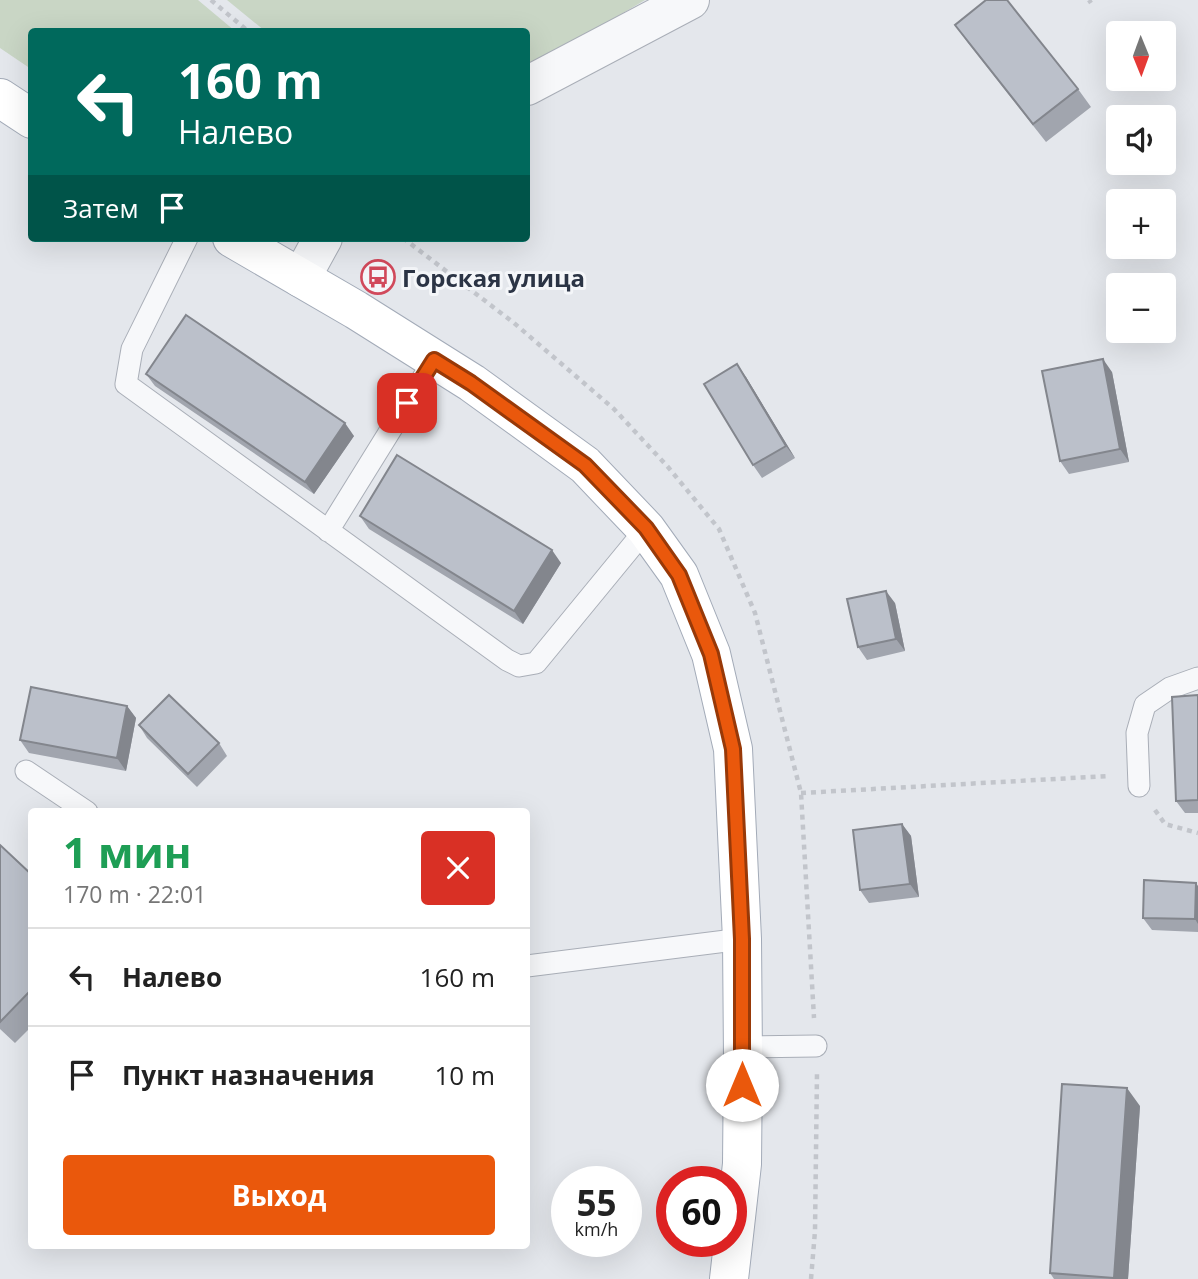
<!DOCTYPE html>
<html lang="ru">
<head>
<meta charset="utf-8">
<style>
  body { margin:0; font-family:"Open Sans",sans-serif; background:#f6f6f6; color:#222; height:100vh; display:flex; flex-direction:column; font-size:26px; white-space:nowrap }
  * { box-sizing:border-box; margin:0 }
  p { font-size:23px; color:#767676 }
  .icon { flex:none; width:38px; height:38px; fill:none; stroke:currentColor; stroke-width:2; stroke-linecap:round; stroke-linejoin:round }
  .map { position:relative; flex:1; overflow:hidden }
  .details { position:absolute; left:28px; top:808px; width:502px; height:441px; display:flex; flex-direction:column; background:#fff; border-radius:7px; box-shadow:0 7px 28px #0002 }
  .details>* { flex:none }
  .guide { position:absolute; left:28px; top:28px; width:502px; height:214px; border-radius:7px; box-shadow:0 7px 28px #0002; background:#00695c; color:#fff; overflow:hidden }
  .needle { width:46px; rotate:179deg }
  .controls { position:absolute; left:1106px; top:21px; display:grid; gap:14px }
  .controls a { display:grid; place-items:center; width:70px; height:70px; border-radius:7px; background:#fff; box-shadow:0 7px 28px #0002; font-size:35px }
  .speed { position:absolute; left:551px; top:1166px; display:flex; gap:14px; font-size:35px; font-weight:700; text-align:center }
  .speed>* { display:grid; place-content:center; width:91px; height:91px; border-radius:50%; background:#fff; box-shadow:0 7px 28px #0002; line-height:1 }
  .speed small { font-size:18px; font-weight:400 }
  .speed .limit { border:10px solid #d22; background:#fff; color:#111 }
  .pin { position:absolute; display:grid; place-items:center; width:60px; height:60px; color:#fff; margin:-30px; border-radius:14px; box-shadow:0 4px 10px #0006 }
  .me { position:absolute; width:77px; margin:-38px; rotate:0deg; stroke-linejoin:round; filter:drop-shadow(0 0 5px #0008) }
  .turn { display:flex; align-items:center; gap:24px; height:147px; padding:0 35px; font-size:32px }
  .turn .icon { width:91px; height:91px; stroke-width:2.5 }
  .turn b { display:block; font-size:49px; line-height:60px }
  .then { display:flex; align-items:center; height:66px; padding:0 35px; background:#0003; gap:14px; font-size:26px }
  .round { display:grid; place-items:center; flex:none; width:74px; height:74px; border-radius:7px; background:#f6f6f6 }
  .overview { display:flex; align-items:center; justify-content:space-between; height:119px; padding:0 35px }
  h1 { font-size:42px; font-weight:700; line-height:52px; color:#1e9e55 }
  .button { display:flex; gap:14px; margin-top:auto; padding:14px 35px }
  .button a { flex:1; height:80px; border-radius:7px; background:#ea580c; color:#fff; font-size:28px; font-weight:700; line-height:80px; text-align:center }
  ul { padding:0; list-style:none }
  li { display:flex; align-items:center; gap:21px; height:98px; padding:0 35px; border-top:2px solid #e0e0e0 }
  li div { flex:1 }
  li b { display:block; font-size:26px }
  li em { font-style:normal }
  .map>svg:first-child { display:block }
  .green { fill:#c9d6c5 }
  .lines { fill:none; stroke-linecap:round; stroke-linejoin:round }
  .lane-casing { stroke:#a9aeb7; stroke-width:23 }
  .street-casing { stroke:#a9aeb7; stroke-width:40 }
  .primary-casing { stroke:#a3abb8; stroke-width:40 }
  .path { stroke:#c2c5cb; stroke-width:4.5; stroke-dasharray:5 5; stroke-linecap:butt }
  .lane { stroke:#f7f8fa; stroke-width:21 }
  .street { stroke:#f7f8fa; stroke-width:38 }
  .primary { stroke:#fff; stroke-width:38 }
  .wall { fill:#a1a5ae }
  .shaded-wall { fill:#83868d }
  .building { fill:#bbc0ca; stroke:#83868d; stroke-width:2 }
  .route-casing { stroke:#983908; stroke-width:18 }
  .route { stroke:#ea580c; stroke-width:12 }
  .labels { text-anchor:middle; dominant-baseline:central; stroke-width:6; stroke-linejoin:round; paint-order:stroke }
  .poi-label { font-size:24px; font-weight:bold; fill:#2b3445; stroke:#f4f6f9; text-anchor:start }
</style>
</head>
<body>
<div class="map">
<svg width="1198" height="1279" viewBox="0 0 1198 1279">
  <rect width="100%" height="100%" fill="#e4e7ec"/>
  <path class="green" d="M 0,0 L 198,0 L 235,31 L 32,32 L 31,69 L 0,48 Z
    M 227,0 L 645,0 L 527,70 L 527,32 L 265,31 Z"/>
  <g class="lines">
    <g class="lane-casing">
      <path id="lane" d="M 187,238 L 132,349 L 126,384 L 507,660 L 519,666 L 536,663 L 646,529
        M 328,531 L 434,360
        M 26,771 L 87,812
        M 1139,786 L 1137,733 L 1145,705 L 1170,688 L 1198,678
        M 527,966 L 742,939
        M 742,1047 L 816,1046"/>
    </g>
    <g class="street-casing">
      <path id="street" d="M 527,86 L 690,0
        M 301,278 L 323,238"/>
    </g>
    <g class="primary-casing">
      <path id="primary" d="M 0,98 L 32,119
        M 232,238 L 356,310 L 472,383 L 585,465 L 646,529 L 679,575 L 711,654 L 733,749 L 742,939 L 743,1059 L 742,1164 L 729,1279"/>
    </g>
    <path class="path" d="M 211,0 L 249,32
      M 1089,0 L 1091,3
      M 403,238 L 514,323 L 614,409 L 668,467 L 719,529 L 755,613 L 801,793 L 814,1018
      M 801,793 L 1109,776
      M 1155,810 L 1165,824 L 1198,833
      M 811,1279 L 815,1231 L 817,1072"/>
    <use href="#lane" class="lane"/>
    <use href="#street" class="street"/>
    <use href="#primary" class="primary"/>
  </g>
  <path class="wall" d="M 955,25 L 1078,89 L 1091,107 L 1046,142 L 968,43 Z
    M 1112,372 L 1129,462 L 1069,474 L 1060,461 Z
    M 146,374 L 354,436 L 314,494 L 155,386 Z
    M 746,377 L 795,458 L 762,478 L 753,465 Z
    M 360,516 L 561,563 L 523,624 L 369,529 Z
    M 895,603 L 905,651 L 867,660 L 858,647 Z
    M 1198,695 L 1198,813 L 1185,813 L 1176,801 Z
    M 127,706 L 136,718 L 126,771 L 29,753 L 20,740 Z
    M 139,725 L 219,743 L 227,756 L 197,787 L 147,738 Z
    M 902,824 L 911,836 L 919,897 L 869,903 L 860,890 Z
    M 0,845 L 32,875 L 32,1026 L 15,1043 L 0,1029 Z
    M 1198,886 L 1198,932 L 1152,930 L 1143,918 Z
    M 1140,1106 L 1128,1279 L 1054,1279 L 1050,1273 Z"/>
  <path class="shaded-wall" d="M 1103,359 L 1112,372 L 1129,462 L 1120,449 Z
    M 737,364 L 746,377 L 795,458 L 786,446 Z
    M 345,423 L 354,436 L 314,494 L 305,482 Z
    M 552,550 L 561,563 L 523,624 L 514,611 Z
    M 886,591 L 895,603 L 905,651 L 896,639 Z
    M 127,706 L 136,718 L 126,771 L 117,758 Z
    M 902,824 L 911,836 L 919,897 L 910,884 Z
    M 1196,883 L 1198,886 L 1198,924 L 1195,919 Z
    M 1127,1088 L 1140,1106 L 1128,1279 L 1115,1279 L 1114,1278 Z"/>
  <path class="building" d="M 986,0 L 1007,0 L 1078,89 L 1033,124 L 955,25 Z
    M 186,315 L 345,423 L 305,482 L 146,374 Z
    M 1103,359 L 1120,449 L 1060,461 L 1042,371 Z
    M 737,364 L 786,446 L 753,465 L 704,384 Z
    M 397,455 L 552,550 L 514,611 L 360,516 Z
    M 886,591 L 896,639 L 858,647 L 847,599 Z
    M 31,687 L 127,706 L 117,758 L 20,740 Z
    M 169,695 L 219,743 L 188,774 L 139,725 Z
    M 1198,695 L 1198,800 L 1176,801 L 1172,697 Z
    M 902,824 L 910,884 L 860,890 L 853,830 Z
    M 0,845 L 32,875 L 32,989 L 0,1022 Z
    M 1144,880 L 1196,883 L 1195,919 L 1143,918 Z
    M 1062,1084 L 1127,1088 L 1114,1278 L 1050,1273 Z"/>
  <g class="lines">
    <g class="route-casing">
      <path id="route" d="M 407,403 L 434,360 L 471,383 L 585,465 L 646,528 L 679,575 L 711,654 L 733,749 L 742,939 L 742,1085"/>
    </g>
    <use href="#route" class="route"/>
  </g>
  <defs>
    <g id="bus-ring" transform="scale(1.75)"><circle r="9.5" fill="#f4f6f9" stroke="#d1495b" stroke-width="1.5"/><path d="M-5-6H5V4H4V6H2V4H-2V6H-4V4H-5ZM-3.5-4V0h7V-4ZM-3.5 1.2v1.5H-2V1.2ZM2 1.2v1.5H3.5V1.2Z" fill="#d1495b"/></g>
  </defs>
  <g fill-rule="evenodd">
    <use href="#bus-ring" x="378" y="277"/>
  </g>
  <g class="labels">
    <g class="poi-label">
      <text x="402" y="277">Горская улица</text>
    </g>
  </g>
</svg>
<div class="controls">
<a><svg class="needle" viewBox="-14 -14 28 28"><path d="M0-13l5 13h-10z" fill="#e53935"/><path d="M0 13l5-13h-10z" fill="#767676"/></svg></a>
<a><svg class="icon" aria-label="sound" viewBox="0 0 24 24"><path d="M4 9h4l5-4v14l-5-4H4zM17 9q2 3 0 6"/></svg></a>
<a>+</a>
<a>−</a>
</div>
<div class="speed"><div>55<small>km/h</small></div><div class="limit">60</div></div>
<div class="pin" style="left:407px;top:403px;background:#d93025"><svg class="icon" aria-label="arrive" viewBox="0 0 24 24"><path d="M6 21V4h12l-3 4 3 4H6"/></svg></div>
<svg class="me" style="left:742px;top:1085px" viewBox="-20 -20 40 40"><circle r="19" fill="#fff"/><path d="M0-13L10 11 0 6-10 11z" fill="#ea580c"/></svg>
<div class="guide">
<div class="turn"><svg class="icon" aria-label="left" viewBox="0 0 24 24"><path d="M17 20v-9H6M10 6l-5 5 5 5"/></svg><div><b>160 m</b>Налево</div></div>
<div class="then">Затем<svg class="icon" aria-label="arrive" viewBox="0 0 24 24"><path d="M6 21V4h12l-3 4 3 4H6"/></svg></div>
</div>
<section class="details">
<div class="overview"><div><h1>1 мин</h1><p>170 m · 22:01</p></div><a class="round" style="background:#d93025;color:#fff"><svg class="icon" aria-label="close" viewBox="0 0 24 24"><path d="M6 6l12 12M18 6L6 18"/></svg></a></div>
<ul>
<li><svg class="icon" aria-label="left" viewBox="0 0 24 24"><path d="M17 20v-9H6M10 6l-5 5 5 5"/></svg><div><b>Налево</b></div><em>160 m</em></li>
<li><svg class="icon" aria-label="arrive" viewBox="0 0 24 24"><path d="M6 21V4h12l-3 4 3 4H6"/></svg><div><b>Пункт назначения</b></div><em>10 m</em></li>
</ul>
<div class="button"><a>Выход</a></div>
</section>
</div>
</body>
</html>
